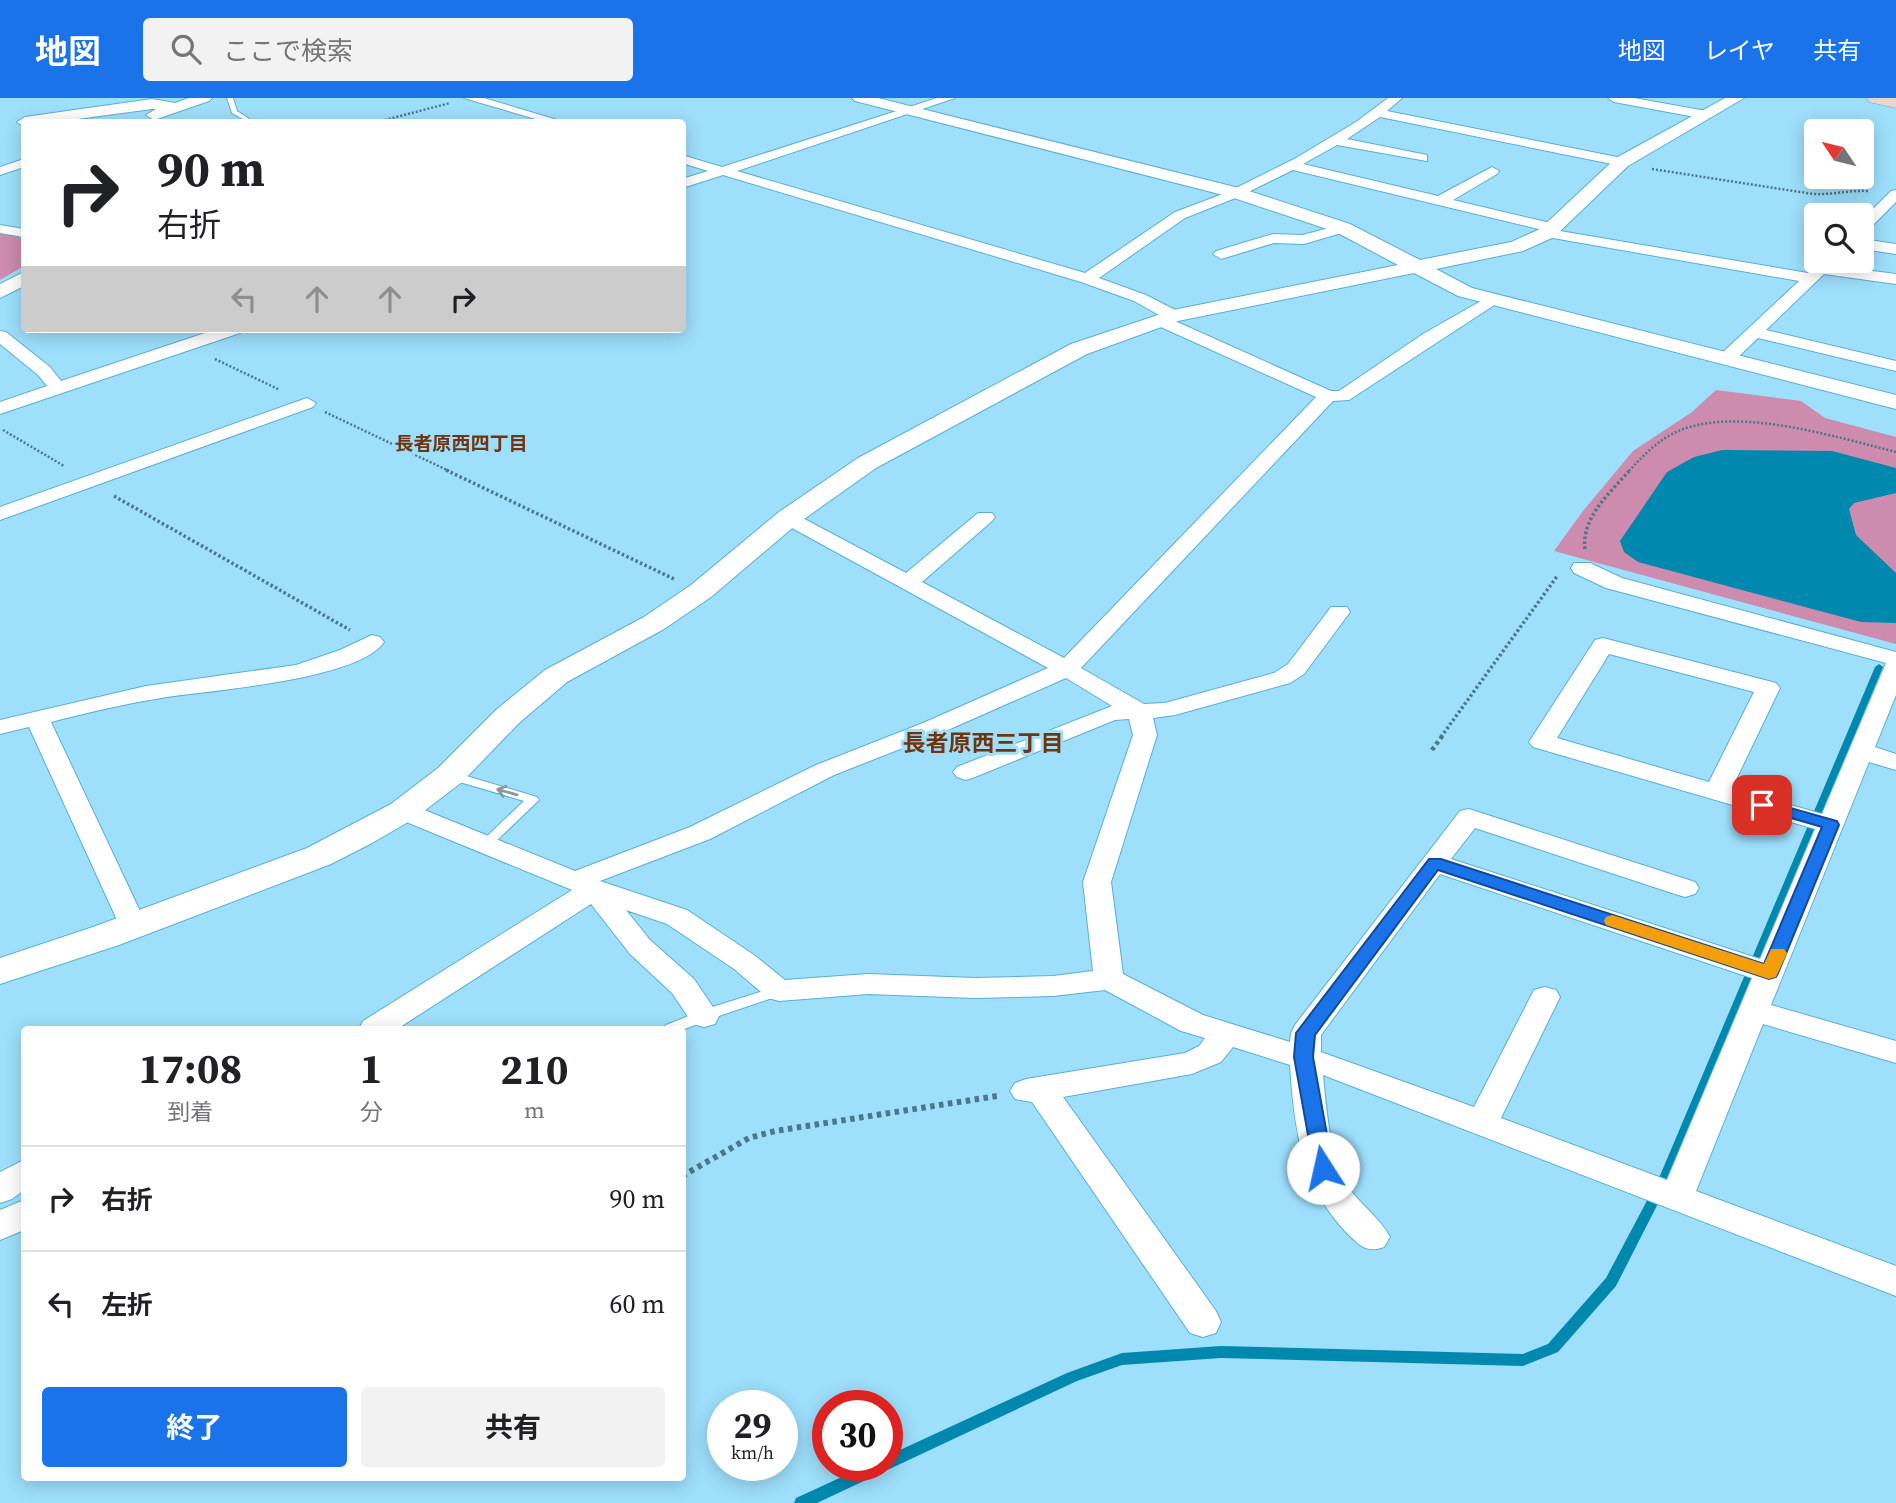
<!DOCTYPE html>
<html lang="ja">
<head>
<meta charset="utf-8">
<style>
  body { margin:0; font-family:"Source Serif 4","Noto Sans JP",serif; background:#f2f2f2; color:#202124; height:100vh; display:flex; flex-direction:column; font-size:26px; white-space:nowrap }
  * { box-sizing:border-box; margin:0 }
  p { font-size:23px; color:#757577 }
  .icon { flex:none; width:38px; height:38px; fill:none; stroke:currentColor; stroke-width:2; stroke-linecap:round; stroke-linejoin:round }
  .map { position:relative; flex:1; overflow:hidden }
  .side { position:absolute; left:21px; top:928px; width:665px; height:455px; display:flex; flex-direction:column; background:#fff; border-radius:7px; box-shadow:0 4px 18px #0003 }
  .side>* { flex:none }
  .hud { position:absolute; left:21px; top:21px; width:665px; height:214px; border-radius:7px; box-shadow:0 4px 18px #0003; background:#fff; color:#202124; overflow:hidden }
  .needle { width:46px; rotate:305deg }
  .controls { position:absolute; left:1804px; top:21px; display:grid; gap:14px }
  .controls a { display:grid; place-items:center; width:70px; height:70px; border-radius:7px; background:#fff; box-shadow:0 4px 18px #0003; font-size:35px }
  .speed { position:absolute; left:707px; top:1292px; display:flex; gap:14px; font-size:35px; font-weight:700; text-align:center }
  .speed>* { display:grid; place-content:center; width:91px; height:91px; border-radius:50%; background:#fff; box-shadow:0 4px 18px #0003; line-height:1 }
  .speed small { font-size:18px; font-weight:400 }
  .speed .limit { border:10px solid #d22; background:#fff; color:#111 }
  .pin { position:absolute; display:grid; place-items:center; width:60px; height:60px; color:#fff; margin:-30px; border-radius:14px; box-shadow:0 4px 10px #0006 }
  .me { position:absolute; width:77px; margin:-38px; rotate:350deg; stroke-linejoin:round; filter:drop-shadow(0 0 5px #0008) }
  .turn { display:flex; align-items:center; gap:24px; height:147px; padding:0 21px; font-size:32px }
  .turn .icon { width:91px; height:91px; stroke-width:2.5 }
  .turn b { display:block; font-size:49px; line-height:60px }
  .lanes { display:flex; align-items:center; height:66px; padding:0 21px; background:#0003; justify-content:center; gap:35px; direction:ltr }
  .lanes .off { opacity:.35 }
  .eta { display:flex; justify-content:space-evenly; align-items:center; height:119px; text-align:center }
  .eta b { font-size:42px; font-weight:700; line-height:49px }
  .action { display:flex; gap:14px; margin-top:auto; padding:14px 21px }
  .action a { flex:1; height:80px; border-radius:7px; background:#1a73e8; color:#fff; font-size:28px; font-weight:700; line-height:80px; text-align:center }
  .action a+a { background:#f2f2f2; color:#202124 }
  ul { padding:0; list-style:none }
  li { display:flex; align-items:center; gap:21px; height:105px; padding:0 21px; border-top:2px solid #e0e0e0 }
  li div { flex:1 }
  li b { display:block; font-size:26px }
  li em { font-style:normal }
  header { display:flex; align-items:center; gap:42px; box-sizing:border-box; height:98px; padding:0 35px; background:#1a73e8; color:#fff }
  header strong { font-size:33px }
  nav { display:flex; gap:38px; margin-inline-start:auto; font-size:24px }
  .search { width:490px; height:63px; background:#f2f2f2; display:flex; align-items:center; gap:18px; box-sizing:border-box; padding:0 24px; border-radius:7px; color:#757577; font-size:26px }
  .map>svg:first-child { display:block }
  .green { fill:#cd8bad }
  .water { fill:#0088af }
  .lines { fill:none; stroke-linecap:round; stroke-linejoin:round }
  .stream { fill:#0088af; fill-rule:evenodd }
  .service-casing { stroke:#5aafd1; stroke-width:2 }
  .minor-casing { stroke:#5aafd1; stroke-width:2 }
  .tertiary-casing { stroke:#5aafd1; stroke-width:2 }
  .secondary-casing { stroke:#5aafd1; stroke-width:1 }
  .path-far3 { stroke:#4b778b; stroke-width:2.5; stroke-dasharray:2 2; stroke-linecap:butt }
  .path-far2 { stroke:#4b778b; stroke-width:3.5; stroke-dasharray:2.5 2.5; stroke-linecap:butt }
  .path-far1 { stroke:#4b778b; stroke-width:4.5; stroke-dasharray:3.5 3.5; stroke-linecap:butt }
  .path { stroke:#4b778b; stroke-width:6; stroke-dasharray:4.5 4.5; stroke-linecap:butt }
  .service { fill:#fff; fill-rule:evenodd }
  .minor { fill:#fff; fill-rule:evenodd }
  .tertiary { fill:#fff; fill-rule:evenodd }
  .secondary { fill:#ebd6cc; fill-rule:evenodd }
  .oneway { stroke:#8d989d }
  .route { fill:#1a73e8; stroke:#114b97; stroke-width:2 }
  .slow { fill:#f59e0b }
  .labels { text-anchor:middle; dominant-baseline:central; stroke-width:6; stroke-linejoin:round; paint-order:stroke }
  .far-neighbourhood-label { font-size:19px; font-weight:bold; fill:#72340f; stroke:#9edffc }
  .neighbourhood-label { font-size:23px; font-weight:bold; fill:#72340f; stroke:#9edffc }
</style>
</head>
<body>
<header>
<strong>地図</strong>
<div class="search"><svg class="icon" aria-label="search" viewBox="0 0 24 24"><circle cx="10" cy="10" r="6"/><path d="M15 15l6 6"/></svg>ここで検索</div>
<nav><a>地図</a><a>レイヤ</a><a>共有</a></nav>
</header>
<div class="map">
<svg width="1896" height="1405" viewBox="0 0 1896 1405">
  <rect width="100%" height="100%" fill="#9edffc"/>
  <path class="green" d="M 3,135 L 24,139 L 24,168 L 0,182 L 0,136 Z
    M 1716,292 L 1801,303 L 1825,320 L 1896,339 L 1896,546 L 1554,453 L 1583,413 L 1633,353 L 1692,314 Z"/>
  <path class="water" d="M 1722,352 L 1832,353 L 1896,370 L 1896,395 L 1854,405 L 1849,411 L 1856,437 L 1896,475 L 1896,525 L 1861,524 L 1638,464 L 1624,454 L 1620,443 L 1667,374 L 1694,359 Z"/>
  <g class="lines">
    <path class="stream" d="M 1879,566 L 1883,569 L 1671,1080 L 1616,1188 L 1558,1254 L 1523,1268 L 1221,1260 L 1122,1267 L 1077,1283 L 817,1405 L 794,1405 L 796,1400 L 868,1367 L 887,1367 L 887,1358 L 1067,1275 L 1122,1255 L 1221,1248 L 1523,1256 L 1548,1246 L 1606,1180 L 1659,1080 L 1875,569 Z"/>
    <g class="service-casing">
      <path id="service" d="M 227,0 L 233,0 L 237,13 L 254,24 L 248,24 L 232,15 Z
        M 450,673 L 537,699 L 539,702 L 489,750 L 481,750 L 479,747 L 481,744 L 524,703 L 446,680 L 444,677 L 446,674 Z
        M 779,888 L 784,890 L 786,893 L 784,896 L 716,919 L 682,932 L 664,931 L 666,927 L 706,911 Z"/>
    </g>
    <g class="minor-casing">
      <path id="minor" d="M 464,0 L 484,0 L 564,24 L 546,24 Z
        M 937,0 L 955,0 L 737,73 L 1085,175 L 1175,114 L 1228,94 L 1296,60 L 1356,24 L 1388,0 L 1402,0 L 1387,13 L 1622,60 L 1629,64 L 1622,68 L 1380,19 L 1347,41 L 1427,57 L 1427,63 L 1337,47 L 1303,66 L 1438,98 L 1492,69 L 1499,73 L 1497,76 L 1453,102 L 1559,127 L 1560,133 L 1808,175 L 1820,163 L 1837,163 L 1833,168 L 1896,176 L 1896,186 L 1824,176 L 1766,232 L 1896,263 L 1896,273 L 1758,240 L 1732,265 L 1726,266 L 1717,261 L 1720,257 L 1799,183 L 1547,139 L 1540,135 L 1543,132 L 1293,72 L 1238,99 L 1185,120 L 1099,180 L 1146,197 L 1179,214 L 1181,218 L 1175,223 L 1331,293 L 1339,293 L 1423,236 L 1488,199 L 1494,197 L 1502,202 L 1349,302 L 1333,303 L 1081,570 L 1144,606 L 1165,605 L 1274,575 L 1288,566 L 1331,509 L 1347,509 L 1350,514 L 1304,576 L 1290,585 L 1175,617 L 1153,620 L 1157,637 L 1111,784 L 1123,876 L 1203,917 L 1290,944 L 1291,935 L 1295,927 L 1460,713 L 1469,711 L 1695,784 L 1699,790 L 1695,796 L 1685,799 L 1675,796 L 1475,730 L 1451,761 L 1760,861 L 1815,731 L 1533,649 L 1529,644 L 1595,542 L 1603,540 L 1776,585 L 1780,590 L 1732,690 L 1822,716 L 1886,565 L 1606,490 L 1574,475 L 1571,470 L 1574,465 L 1590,465 L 1622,480 L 1896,554 L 1896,597 L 1875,649 L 1896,656 L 1896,672 L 1869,664 L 1771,907 L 1896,943 L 1896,965 L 1763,926 L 1696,1093 L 1896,1168 L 1896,1198 L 1323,977 C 1326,1008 1330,1063 1348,1089 C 1361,1107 1379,1119 1390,1139 L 1384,1149 C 1365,1156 1358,1146 1344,1132 C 1301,1085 1294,1029 1290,967 L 1233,949 L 1221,964 L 1192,976 L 1063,999 L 1216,1213 L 1221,1224 L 1216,1235 L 1203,1239 L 1190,1235 L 1032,1004 L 1015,1001 L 1010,993 L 1015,985 L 1026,981 L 1185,955 L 1199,948 L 1205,940 L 1181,933 L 1105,892 L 1053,898 L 975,900 L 868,896 L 779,903 L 768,900 L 734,871 L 667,826 L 626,812 L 650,842 L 694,881 L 719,918 L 715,926 L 704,929 L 693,926 L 672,895 L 630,856 L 591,806 L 397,931 L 359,931 L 363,923 L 572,792 L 394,719 L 390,713 L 394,707 L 403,705 L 412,707 L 575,773 L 690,729 L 816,667 L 923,625 L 1048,570 L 781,424 L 778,420 L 781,416 L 795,416 L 906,475 L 978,415 L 992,415 L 995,419 L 992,423 L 922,484 L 1064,560 L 1316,299 L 1154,226 L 1152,222 L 1159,217 L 1134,203 L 1081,184 L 723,77 L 682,90 L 682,81 L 708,73 L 682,65 L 682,57 L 722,69 ZM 1609,556 L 1754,594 L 1709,684 L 1557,640 ZM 1066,580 L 1112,608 L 957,669 L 953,674 L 957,679 L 966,682 L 975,679 L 1115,622 L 1129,621 L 1133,637 L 1083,784 L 1093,873 L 1053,878 L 975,880 L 868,876 L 785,882 L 754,857 L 687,812 L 600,783 L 710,741 L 834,677 L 941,635 ZM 1440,776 L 1752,880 L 1667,1082 L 1501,1020 L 1560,899 L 1556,892 L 1545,889 L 1534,892 L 1474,1009 L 1321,954 L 1321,937 Z
        M 1608,0 L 1634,0 L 1706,13 L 1712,17 L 1706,21 L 1614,4 Z
        M 24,61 L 24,69 L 0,77 L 0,69 Z
        M 1896,92 L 1896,104 L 1867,133 L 1862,134 L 1862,122 L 1891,93 Z
        M 1343,126 L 1348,127 L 1350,130 L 1348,133 L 1304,146 L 1274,145 L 1221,161 L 1213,156 L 1216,153 L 1273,136 L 1303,137 Z
        M 0,127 L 24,131 L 24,139 L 0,135 Z
        M 1862,141 L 1896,146 L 1896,156 L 1862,151 Z
        M 217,231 L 242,231 L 240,235 L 0,316 L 0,304 L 47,288 L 38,277 L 0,246 L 0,233 L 6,234 L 50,269 L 61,283 Z
        M 307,300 L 316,305 L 313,309 L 0,422 L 0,409 Z
        M 372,537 L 380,539 L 384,544 C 358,582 213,592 167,599 C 128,605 90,614 51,624 L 147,828 L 143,835 L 133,837 L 123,835 L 29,629 L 0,636 L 0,622 L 146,588 L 296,567 L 340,552 Z
        M 24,1062 L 24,1092 L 12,1101 L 0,1105 L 0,1074 Z
        M 24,1102 L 24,1132 L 0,1142 L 0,1112 Z"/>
    </g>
    <g class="tertiary-casing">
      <path id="tertiary" d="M 189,0 L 212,0 L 209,3 L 154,22 L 146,17 L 156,11 L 152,11 L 55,24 L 24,24 L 24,29 L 17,24 L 25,19 L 152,1 L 175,5 Z
        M 852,0 L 878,0 L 1243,91 L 1350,126 L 1420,162 L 1511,144 L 1540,131 L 1616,60 L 1725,0 L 1744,0 L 1628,68 L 1554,139 L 1523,153 L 1436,171 L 1472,190 L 1896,297 L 1896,311 L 1458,198 L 1414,175 L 1178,223 L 1087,256 L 876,370 L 797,426 L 711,499 L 664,531 L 567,584 L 519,625 L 462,684 L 415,720 L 372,745 L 331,766 L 119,847 L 0,886 L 0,860 L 93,829 L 307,750 L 391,706 L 438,670 L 497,611 L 545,572 L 644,519 L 691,487 L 779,414 L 858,360 L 1071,246 L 1173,212 L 1398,167 L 1336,134 L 1231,99 L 855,3 Z
        M 24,174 L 24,188 L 0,200 L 0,186 Z"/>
    </g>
    <g class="secondary-casing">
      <path id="secondary" d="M 1867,0 L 1896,0 L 1896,10 L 1869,4 Z"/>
    </g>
    <path class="path-far3" d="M 377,24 L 450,5
      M 1652,71 L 1813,96 C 1832,97 1849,92 1868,93
      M 215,261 L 280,292
      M 325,314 L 449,373
      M 3,332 L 64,368
      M 1629,373 C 1642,359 1656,344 1674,335 C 1733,306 1835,339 1896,354"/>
    <path class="path-far2" d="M 446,372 L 674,481
      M 114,398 L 350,532
      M 1585,451 C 1581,419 1611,394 1630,372
      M 1441,639 L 1558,477"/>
    <path class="path-far1" d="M 1432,652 L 1443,637"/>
    <path class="path" d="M 682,1078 L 749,1040 L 775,1033 L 997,998"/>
    <use href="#service" class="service"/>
    <use href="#minor" class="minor"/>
    <use href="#tertiary" class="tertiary"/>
    <use href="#secondary" class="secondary"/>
  </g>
  <defs><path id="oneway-shaft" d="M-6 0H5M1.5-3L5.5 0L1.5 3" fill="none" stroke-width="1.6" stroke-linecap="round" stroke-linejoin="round" transform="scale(1.75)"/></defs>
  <use class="oneway" href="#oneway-shaft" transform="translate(507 694) rotate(-164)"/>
  <path class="route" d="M 1762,702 L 1837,723 L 1839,727 L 1778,875 L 1776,879 L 1769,881 L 1438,772 L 1315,937 L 1313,959 L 1333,1070 L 1330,1076 L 1323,1078 L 1315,1076 L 1294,959 L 1296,935 L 1429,761 L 1441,761 L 1764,866 L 1822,729 L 1757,710 L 1754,707 L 1757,704 Z"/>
  <path class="slow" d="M 1612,817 L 1764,866 L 1771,851 L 1784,851 L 1787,855 L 1776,879 L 1769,881 L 1606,827 L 1604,823 L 1606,819 Z"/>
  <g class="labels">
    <g class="far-neighbourhood-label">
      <text x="461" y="345">長者原西四丁目</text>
    </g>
    <g class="neighbourhood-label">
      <text x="983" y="645">長者原西三丁目</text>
    </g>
  </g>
</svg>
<div class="controls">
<a><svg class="needle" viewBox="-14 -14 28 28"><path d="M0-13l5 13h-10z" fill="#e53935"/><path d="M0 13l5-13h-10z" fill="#757577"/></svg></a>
<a><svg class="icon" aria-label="search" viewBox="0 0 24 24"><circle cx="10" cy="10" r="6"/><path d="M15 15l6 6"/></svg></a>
</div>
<div class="speed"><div>29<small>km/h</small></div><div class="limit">30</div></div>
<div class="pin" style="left:1762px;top:707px;background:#d93025"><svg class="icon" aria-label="arrive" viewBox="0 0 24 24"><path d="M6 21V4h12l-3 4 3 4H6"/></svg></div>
<svg class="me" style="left:1323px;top:1070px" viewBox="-20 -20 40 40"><circle r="19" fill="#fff"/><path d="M0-13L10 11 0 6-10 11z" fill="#1a73e8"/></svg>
<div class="hud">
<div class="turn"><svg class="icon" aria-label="right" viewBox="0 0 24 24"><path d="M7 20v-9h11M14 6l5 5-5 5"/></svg><div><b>90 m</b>右折</div></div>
<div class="lanes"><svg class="icon off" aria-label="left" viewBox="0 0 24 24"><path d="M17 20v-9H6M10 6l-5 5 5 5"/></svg><svg class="icon off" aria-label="ahead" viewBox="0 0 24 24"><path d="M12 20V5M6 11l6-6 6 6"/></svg><svg class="icon off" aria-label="ahead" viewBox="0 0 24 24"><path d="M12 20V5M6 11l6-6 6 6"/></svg><svg class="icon" aria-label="right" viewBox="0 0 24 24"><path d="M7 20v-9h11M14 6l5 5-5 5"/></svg></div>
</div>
<section class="side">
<div class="eta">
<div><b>17:08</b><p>到着</p></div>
<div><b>1</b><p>分</p></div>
<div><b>210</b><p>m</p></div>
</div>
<ul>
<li><svg class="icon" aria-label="right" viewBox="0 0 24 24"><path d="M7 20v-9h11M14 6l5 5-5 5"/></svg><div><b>右折</b></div><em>90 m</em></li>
<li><svg class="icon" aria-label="left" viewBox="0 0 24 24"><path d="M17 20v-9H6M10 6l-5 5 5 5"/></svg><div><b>左折</b></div><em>60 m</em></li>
</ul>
<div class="action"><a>終了</a><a>共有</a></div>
</section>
</div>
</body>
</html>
